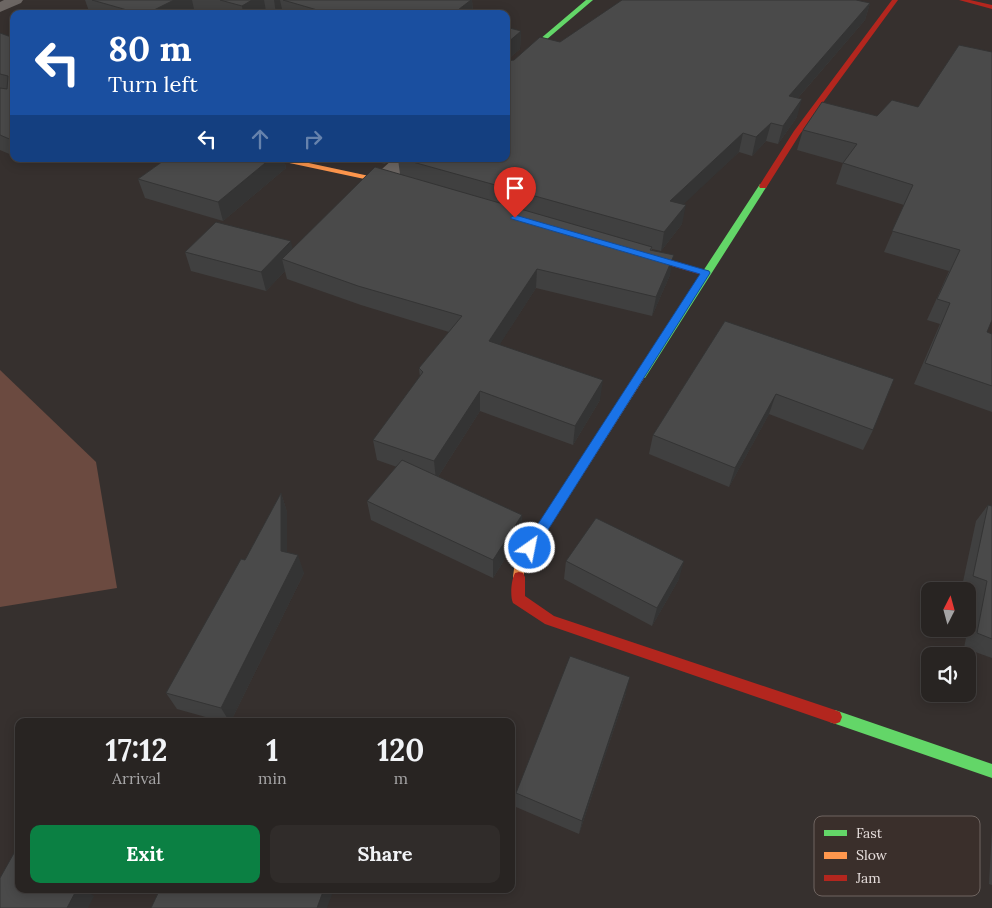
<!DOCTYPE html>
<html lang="en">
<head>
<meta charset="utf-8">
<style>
  body { margin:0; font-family:Lora,serif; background:#302c2a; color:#f1f3f6; height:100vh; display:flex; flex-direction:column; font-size:19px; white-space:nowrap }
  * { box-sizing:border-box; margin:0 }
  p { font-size:16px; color:#a5a4a5 }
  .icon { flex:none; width:28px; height:28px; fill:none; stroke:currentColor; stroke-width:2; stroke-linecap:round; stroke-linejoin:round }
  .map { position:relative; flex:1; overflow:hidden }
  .side { position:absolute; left:15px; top:718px; width:500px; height:175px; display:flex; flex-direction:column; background:#282422; border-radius:10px; box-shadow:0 2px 12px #0003,0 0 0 1px #444140 }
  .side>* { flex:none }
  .banner { position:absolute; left:10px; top:10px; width:500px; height:152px; border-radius:10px; box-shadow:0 2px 12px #0003,0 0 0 1px #444140; background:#1a4fa0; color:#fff; overflow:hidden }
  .needle { width:32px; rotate:6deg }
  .buttons { position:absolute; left:921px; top:582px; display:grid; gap:10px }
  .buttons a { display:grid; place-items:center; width:55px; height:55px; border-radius:10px; background:#282422; box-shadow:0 2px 12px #0003,0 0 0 1px #444140; font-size:25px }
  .pin { position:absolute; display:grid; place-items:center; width:42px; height:42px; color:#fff; margin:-51px -21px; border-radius:50% 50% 50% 0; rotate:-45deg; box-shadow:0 0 5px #0007 }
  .pin .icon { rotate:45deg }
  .me { position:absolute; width:55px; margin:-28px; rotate:33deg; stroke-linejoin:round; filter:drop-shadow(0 0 4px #0008) }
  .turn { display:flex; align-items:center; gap:18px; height:105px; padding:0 15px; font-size:22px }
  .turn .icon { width:65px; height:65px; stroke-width:2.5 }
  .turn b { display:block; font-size:35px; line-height:42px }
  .lanes { display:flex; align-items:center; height:48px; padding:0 15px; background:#0003; justify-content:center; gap:25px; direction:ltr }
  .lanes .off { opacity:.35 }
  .eta { display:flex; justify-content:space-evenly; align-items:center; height:85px; text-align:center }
  .eta b { font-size:30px; font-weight:700; line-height:35px }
  .primary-button { display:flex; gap:10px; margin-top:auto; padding:10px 15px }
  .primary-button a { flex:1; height:58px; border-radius:10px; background:#0b8043; color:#fff; font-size:20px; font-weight:700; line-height:58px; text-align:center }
  .primary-button a+a { background:#302c2a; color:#f1f3f6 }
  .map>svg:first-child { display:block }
  .green { fill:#6b4a40 }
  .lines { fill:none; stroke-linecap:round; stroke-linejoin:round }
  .street { fill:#6c6663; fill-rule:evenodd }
  .fast { fill:#63d668; fill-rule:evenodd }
  .slow { fill:#ff974d; fill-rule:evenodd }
  .jam { fill:#b3261e; fill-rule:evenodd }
  .wall { fill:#404040 }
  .shaded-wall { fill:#343434 }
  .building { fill:#4a4a4a; stroke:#343434 }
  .route { fill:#1a73e8; stroke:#114b97 }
  .key { fill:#3a2f2b; stroke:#6e6460; stroke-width:1 }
  .key-label { font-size:14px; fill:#e7dfdd }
</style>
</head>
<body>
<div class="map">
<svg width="992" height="908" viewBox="0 0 992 908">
  <rect width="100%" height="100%" fill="#36302e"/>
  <path class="green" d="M 0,370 L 96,462 L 117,588 L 0,607 Z"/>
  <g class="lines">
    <path class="street" d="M 4,0 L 23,0 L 21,3 L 0,12 L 0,2 Z
      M 393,159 L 414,159 C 405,171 389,187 374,183 L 371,179 Z"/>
    <path class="fast" d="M 586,0 L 593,0 L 506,74 L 506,68 Z
      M 760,184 L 767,186 L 645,378 L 637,378 L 636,375 L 637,372 Z
      M 835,710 L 992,764 L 992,778 L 830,722 L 828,717 L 830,712 Z"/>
    <path class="slow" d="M 276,159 L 290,159 L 402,183 L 406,185 L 402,187 L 280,161 Z
      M 641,371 L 646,375 L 525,566 L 523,581 L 519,582 L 515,581 L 513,577 L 515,561 L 637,372 Z"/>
    <path class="jam" d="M 892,0 L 898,0 L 800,134 L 766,188 L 760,188 L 759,186 L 794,131 Z
      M 959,0 L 970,0 L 992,5 L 992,9 Z
      M 637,250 L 708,271 L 710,273 L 705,276 L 634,255 L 634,251 Z
      M 519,572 L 523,573 L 525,577 L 525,596 L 554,616 L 835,710 L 840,712 L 842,717 L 840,722 L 835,724 L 545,624 L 513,603 C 510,596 511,581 515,573 Z"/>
  </g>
  <path class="wall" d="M 85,0 L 472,0 L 473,14 L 283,14 L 282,9 L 276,14 L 266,11 L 260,14 L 212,14 L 194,9 L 184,14 L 90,14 Z
    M 870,3 L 865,20 L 798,98 L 797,117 L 778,144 L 766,141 L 752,156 L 739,152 L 683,204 L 682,224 L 661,251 L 652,249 L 652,250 L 670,275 L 652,316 L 536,288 L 499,345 L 600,400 L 573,445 L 480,411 L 438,477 L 522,515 L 521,533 L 493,578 L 371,520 L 367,501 L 397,467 L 377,460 L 373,440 L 420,377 L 419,368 L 449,332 L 361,305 L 287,279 L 285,271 L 266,291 L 191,271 L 185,252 L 292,249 L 400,174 L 398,159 L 506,159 L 506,27 L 521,31 L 520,49 L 506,61 L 514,60 L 560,42 Z
    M 0,33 L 14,38 L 14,156 L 0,150 Z
    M 918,107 L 987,332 L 992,334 L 992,412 L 914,384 L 940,324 L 927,320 L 949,271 L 884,252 L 904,205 L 836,184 L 843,163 L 797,150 L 803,130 L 877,116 Z
    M 166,159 L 284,159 L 286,168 L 223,221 L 145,198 L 138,179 Z
    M 366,159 L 391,159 L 385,164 Z
    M 725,321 L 873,430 L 863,450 L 769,414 L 729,487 L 649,454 L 653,435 Z
    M 281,493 L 287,512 L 287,552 L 304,573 L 231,721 L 220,721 L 177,709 L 166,693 L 245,560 Z
    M 988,505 L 992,506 L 992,658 L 964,648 L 974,597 L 968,594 L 968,591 L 961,591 L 976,521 Z
    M 566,561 L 679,579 L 652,626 L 564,579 Z
    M 626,693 L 579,834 L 516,807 L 516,793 Z
    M 992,829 L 992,885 L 989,884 Z"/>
  <path class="shaded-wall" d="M 174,0 L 192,0 L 194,9 L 184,14 L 146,14 Z
    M 252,0 L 264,0 L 266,11 L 260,14 L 243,14 L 242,6 Z
    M 274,0 L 280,0 L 282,9 L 276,14 Z
    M 471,0 L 472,0 L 473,14 L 454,14 L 454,13 Z
    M 870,3 L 865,20 L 784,114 L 789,96 Z
    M 521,31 L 520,49 L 506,61 L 506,44 Z
    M 802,99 L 797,117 L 778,144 L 783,126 Z
    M 771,123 L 766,141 L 752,156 L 756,137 Z
    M 743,133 L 739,152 L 667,220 L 670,201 Z
    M 270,159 L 284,159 L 286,168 L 223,221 L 218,202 Z
    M 384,159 L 391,159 L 385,164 Z
    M 686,205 L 682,224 L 661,251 L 664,232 Z
    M 291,241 L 295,260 L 282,259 L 285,271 L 266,291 L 261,272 Z
    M 674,255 L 670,275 L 652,316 L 656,297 Z
    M 537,269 L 536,288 L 489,361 L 489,341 Z
    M 603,380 L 600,400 L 573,445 L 575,426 Z
    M 480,391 L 480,411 L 436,480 L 434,461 Z
    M 776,394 L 769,414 L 729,487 L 735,468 Z
    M 281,493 L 287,512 L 287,569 L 281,551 Z
    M 522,515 L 521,533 L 493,578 L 493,560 Z
    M 298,555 L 304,573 L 231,721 L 229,721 L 221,708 Z
    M 684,561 L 679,579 L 652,626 L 657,608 Z
    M 630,677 L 626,693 L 579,834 L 582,821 Z
    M 77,889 L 90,889 L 89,892 L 94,896 L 88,908 L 67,908 Z
    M 324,889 L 334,889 L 327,908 L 317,908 Z"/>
  <path class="building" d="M 92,0 L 174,0 L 146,14 L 141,14 Z
    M 220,0 L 252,0 L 242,6 Z
    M 283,0 L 471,0 L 454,13 L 458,14 L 331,14 Z
    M 622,0 L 856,0 L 870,3 L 789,96 L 802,99 L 783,126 L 771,123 L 756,137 L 743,133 L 670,201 L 686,205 L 664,232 L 402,159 L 506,159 L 506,61 L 514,60 L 540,37 L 560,42 Z
    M 506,27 L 521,31 L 506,44 Z
    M 0,33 L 14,38 L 14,84 L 13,85 L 14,85 L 14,141 L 0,135 L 0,88 L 7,89 L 8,76 L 0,74 Z
    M 959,45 L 992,52 L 992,320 L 987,332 L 992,334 L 992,386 L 925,363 L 950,303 L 937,299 L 960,250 L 892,231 L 913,185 L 843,163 L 857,144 L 803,130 L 822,102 L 877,116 L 892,100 L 918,107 Z
    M 166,159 L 270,159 L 218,202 L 138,179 Z
    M 375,167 L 652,247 L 650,250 L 674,255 L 656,297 L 537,269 L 489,341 L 603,380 L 575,426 L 480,391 L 434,461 L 373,440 L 423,372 L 419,368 L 462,316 L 358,286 L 282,259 Z
    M 216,222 L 291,241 L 261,272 L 185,252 Z
    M 725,321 L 894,379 L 873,430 L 776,394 L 735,468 L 653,435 Z
    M 402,460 L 522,515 L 493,560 L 367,501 Z
    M 281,493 L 281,551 L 298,555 L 221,708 L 166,693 L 241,559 L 245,560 Z
    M 988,505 L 992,506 L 992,639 L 977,633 L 987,581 L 973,576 Z
    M 596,518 L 684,561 L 657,608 L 566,561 Z
    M 570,656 L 630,677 L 582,821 L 516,793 Z
    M 19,844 L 19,889 L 77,889 L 67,908 L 0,908 L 0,878 Z
    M 160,889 L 324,889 L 317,908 L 151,908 Z"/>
  <path class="route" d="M 515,215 L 709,271 L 710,273 L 534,552 L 530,553 L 525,552 L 524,548 L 525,544 L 700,274 L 512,219 L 510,218 Z"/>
  <rect x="814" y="816" width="166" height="80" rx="8" class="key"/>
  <rect x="824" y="830" width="23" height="6" fill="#63d668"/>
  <rect x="824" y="852" width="23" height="7" fill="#ff974d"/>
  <rect x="824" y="875" width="23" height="6" fill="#b3261e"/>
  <g class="key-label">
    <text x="856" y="838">Fast</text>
    <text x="856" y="860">Slow</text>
    <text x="856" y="883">Jam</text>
  </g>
</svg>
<div class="buttons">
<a><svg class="needle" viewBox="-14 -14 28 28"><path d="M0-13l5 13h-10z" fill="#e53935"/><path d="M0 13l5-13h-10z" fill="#a5a4a5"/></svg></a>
<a><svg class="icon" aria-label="sound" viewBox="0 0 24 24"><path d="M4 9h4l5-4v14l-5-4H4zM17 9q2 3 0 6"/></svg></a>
</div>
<div class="pin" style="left:515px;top:218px;background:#d93025"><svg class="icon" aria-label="arrive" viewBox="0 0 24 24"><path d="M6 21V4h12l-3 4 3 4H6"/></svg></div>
<svg class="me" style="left:530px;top:548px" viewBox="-20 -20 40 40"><circle r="17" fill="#1a73e8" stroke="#fff" stroke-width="3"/><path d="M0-11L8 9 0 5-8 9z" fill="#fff"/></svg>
<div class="banner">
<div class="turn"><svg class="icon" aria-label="left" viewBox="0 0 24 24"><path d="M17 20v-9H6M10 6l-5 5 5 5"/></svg><div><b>80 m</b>Turn left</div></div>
<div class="lanes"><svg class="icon" aria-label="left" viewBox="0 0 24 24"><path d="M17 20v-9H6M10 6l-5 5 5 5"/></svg><svg class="icon off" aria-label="ahead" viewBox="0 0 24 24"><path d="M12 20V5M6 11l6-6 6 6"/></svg><svg class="icon off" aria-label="right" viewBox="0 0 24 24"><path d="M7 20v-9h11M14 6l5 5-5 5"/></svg></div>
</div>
<section class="side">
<div class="eta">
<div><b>17:12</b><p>Arrival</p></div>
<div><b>1</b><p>min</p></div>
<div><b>120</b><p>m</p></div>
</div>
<div class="primary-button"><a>Exit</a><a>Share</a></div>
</section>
</div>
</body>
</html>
